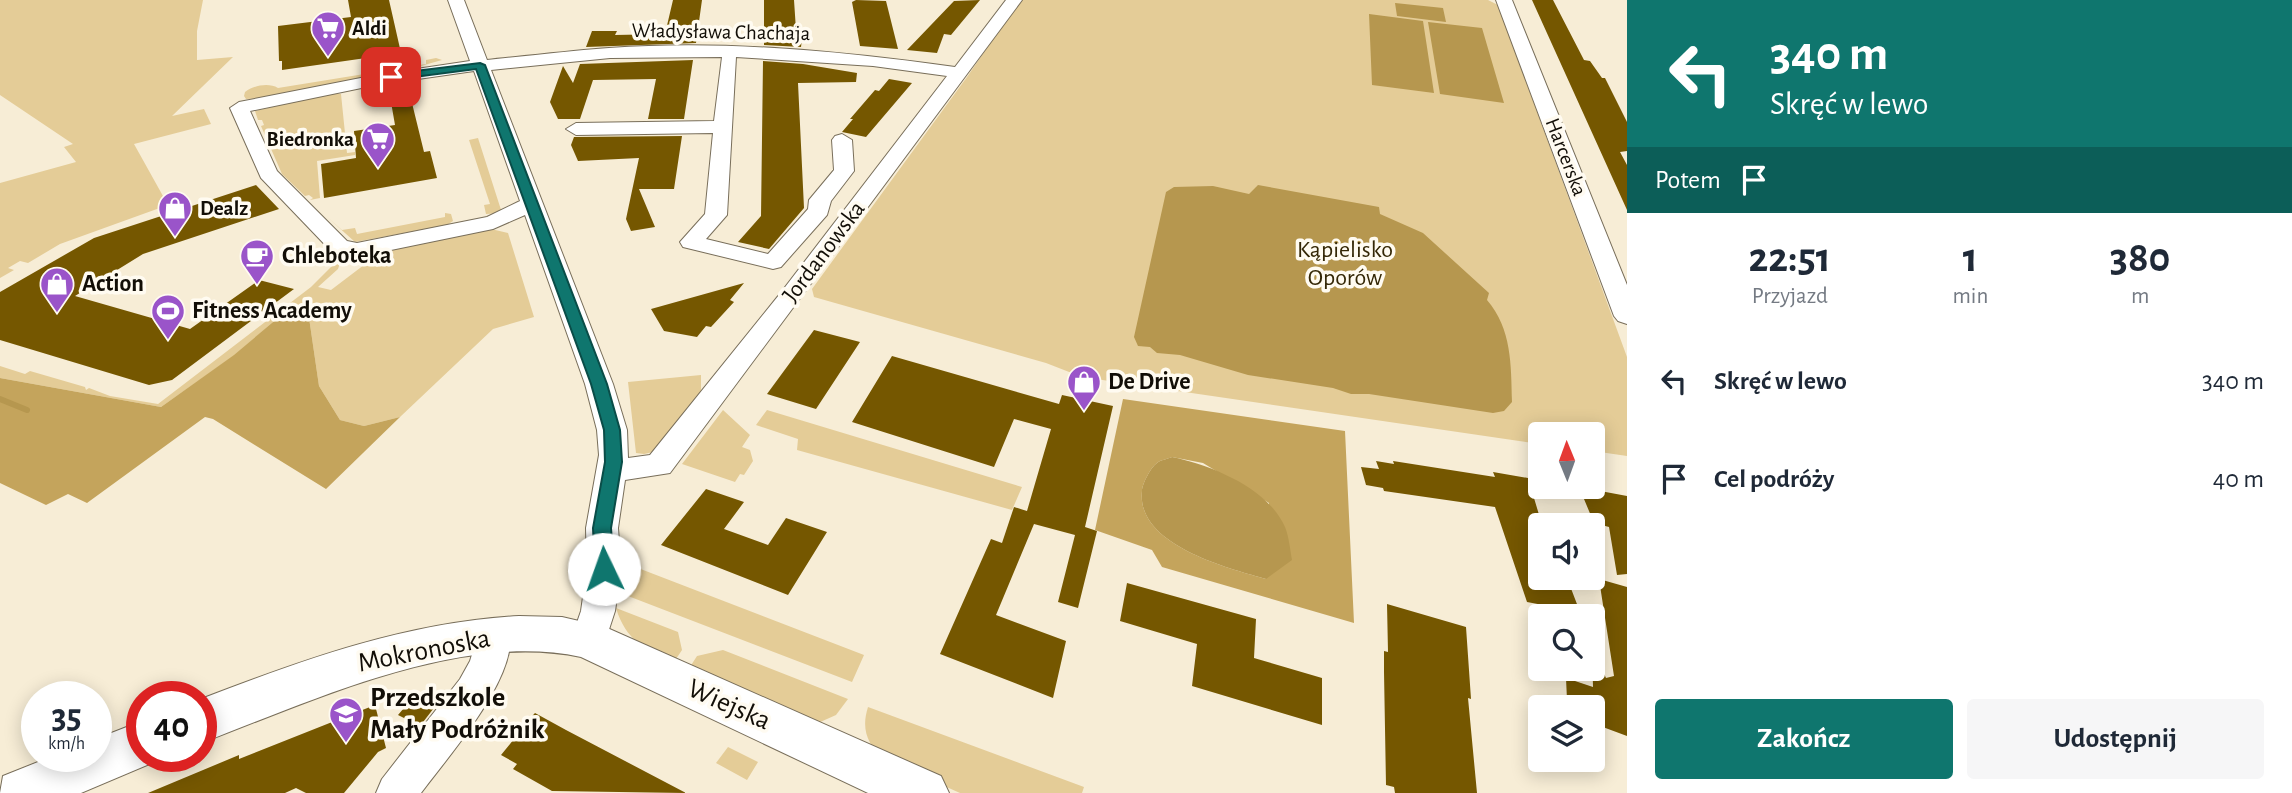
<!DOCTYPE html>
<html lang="pl">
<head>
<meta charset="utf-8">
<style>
  body { margin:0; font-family:"Alegreya Sans",sans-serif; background:#f6f6f7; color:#1f2937; height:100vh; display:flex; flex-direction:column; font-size:26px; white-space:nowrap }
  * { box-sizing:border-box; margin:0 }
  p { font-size:23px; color:#747a83 }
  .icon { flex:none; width:38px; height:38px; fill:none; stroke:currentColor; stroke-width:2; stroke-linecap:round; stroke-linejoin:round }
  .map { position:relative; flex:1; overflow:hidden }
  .sheet { display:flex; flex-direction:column; background:#fff; width:665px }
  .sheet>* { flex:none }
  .banner { background:#0f766e; color:#fff; overflow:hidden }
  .needle { width:46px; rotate:359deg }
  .tools { position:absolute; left:1528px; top:422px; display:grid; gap:14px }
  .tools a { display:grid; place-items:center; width:77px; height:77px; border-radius:7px; background:#fff; box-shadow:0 4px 18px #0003; font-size:35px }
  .speed { position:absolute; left:21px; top:681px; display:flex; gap:14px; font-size:35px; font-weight:700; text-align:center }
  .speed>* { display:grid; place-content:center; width:91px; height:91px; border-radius:50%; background:#fff; box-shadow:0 4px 18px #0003; line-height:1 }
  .speed small { font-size:18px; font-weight:400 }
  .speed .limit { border:10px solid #d22; background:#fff; color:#111 }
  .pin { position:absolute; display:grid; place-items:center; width:60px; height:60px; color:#fff; margin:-30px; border-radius:14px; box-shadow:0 4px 10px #0006 }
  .me { position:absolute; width:77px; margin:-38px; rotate:357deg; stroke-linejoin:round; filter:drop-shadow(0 0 5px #0008) }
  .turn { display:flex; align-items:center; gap:24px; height:147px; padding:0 28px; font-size:32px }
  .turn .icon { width:91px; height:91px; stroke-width:2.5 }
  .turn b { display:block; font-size:49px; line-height:60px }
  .then { display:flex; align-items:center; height:66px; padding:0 28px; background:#0003; gap:14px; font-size:26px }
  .eta { display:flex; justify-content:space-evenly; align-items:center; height:119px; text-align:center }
  .eta b { font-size:42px; font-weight:700; line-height:49px }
  .action { display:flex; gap:14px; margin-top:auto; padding:14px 28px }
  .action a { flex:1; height:80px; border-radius:7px; background:#0f766e; color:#fff; font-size:28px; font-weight:700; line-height:80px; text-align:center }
  .action a+a { background:#f6f6f7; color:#1f2937 }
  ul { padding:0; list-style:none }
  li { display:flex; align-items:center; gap:21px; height:98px; padding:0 28px }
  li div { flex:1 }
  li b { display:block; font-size:26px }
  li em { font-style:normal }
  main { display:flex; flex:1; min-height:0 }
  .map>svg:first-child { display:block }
  .green { fill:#e4cc97 }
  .forest { fill:#c4a45c; fill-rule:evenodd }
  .water { fill:#b6974f }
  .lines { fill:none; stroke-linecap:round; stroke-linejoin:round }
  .stream { stroke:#b6974f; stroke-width:6 }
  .building { fill:#755700 }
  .minor-casing { stroke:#786e5a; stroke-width:2 }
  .major-casing { stroke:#786e5a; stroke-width:2 }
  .minor { fill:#fff; fill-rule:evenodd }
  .major { fill:#fff; fill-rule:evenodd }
  .route { fill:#0f766e; stroke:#0a4d48; stroke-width:2 }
  .labels { text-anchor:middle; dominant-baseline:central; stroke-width:7; stroke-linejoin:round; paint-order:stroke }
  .far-poi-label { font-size:21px; font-weight:bold; fill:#120e07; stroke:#fffbf1; text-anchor:start }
  .far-street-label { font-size:21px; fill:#120e07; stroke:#fffbf1 }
  .park-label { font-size:24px; fill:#342706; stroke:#fffbf1 }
  .street-label { font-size:24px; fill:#120e07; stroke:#fffbf1 }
  .poi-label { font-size:24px; font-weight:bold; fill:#120e07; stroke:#fffbf1; text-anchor:start }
  .near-street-label { font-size:28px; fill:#120e07; stroke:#fffbf1 }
  .near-poi-label { font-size:28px; font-weight:bold; fill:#120e07; stroke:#fffbf1; text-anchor:start }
</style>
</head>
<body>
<main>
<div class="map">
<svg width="1627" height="793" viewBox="0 0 1627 793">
  <rect width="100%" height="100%" fill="#f7edd6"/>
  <path class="green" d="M 0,0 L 203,0 L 197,31 L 197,60 L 233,57 L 172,116 L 204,109 L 211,124 L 134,144 L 168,205 L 60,244 L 28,263 L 20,261 L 8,268 L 14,270 L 0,278 L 0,183 L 76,162 L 64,147 L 73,144 L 0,95 Z
    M 1020,0 L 1488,0 L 1498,5 L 1627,357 L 1627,456 L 1593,451 L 1592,434 L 1540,434 L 1540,444 L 1082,377 L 1046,363 L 814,297 L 812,289 L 967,77 Z
    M 436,58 L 442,60 L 403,71 L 262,98 L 246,99 L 244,96 L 245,92 C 253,86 268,82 278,88 L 426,64 L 426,60 Z
    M 331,93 L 341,94 L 347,153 L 355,152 L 355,155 L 317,161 L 320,198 L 310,200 L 313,198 L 309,195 L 305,196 L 282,174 L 261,126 L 264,125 L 262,120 L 258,120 L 255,111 Z
    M 478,138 L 502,213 L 486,214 L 484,205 L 490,204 L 469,140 Z
    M 445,213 L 451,214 L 453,221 L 447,225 L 355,242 L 326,216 L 342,230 L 355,228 L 357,234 L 445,217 Z
    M 491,229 L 508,233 L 534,317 L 493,329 L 400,417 L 364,426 L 340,420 L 319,386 L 307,304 L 273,322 L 235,355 L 161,407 L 0,378 L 0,366 L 25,374 L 30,371 L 85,387 L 86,390 L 89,388 L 110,396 L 158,404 L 311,287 L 338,260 L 340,263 L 338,269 L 318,287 L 331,290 L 385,249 Z
    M 701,375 L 701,391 L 653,452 L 644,454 L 636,453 L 628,382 Z
    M 723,410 L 750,435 L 742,447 L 750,450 L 753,461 L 744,475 L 740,474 L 735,482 L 682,464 Z
    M 767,410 L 1022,487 L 1012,510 L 797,450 L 798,439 L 756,425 Z
    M 625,563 L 864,655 L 852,682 L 628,596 Z
    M 616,608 L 678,632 L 682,650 L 672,665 C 645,648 626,641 616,608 Z
    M 723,650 L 848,699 L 836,715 L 818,723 L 688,670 L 697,656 Z
    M 868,707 L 1084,787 L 1082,793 L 960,793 L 884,759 C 867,744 861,729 868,707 Z
    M 728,747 L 758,762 L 747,780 L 716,763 Z"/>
  <path class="forest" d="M 307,304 L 319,386 L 340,420 L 364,426 L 400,417 L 326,489 L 213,419 L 205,417 L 87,503 L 68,494 L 46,505 L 0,483 L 0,378 L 161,407 L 234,355 L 273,322 Z
    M 1123,399 L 1345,431 L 1354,623 L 1162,567 L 1152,550 L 1095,530 ZM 1172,457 L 1203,463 L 1269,503 L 1266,579 C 1228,568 1136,545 1142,491 C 1142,484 1151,467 1157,463 C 1160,460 1168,459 1172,457 Z"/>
  <path class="water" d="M 1395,3 L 1443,8 L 1446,22 L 1397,16 Z
    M 1369,14 L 1423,21 L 1434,93 L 1372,85 Z
    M 1428,22 L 1482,28 L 1504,103 L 1440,94 Z
    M 1258,185 L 1379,207 L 1380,214 L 1423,233 L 1489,293 L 1487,300 C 1512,329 1511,365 1512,402 L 1504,411 L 1493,413 L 1369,394 L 1351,394 L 1333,388 L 1248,375 L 1180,355 L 1157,353 L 1150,347 L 1138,346 L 1134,337 L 1166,192 L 1174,187 L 1213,186 L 1249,194 Z
    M 1172,457 C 1211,465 1268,488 1285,527 C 1289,537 1290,549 1292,560 L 1266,579 C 1228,568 1136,545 1142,491 C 1142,484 1151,467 1157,463 C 1160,460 1168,459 1172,457 Z"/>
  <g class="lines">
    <path class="stream" d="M 0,399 L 27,410"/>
  </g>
  <path class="building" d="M 348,0 L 389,0 L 401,53 L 282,70 L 282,61 L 279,61 L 278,26 L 351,17 Z
    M 673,0 L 702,0 L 696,43 L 586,47 L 592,31 L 617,31 L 615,35 L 665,34 Z
    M 764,0 L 794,0 L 796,30 L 803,30 L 801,47 L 764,45 Z
    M 856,0 L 886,1 L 898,49 L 860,46 L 852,2 Z
    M 980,0 L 951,35 L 944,34 L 937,53 L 907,50 L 954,1 Z
    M 1532,0 L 1553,0 L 1584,60 L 1590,61 L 1602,78 L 1605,78 L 1627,122 L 1627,151 L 1620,152 L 1627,165 L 1627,210 Z
    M 693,60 L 684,119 L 648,119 L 656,79 L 593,80 L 580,119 L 558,119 L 550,102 L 563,66 L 573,83 L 580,64 Z
    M 763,61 L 803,64 L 857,73 L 856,82 L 798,83 L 804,208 L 769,249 L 738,242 L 761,216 Z
    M 889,79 L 912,83 L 866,137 L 842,132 L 853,119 L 850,119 L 875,90 L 879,91 Z
    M 411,99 L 424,152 L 430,151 L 437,178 L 324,198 L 321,164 L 356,158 L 354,131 L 395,125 L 391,102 Z
    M 682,136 L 674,189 L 639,189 L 655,227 L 631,231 L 626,219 L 639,158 L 578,161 L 571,145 L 574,137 Z
    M 256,185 L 279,209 L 143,254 L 75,296 L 190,329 L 259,280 L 294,289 L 172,380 L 149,385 L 0,340 L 0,292 L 94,238 Z
    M 744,283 L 730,300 L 734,302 L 711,327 L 706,326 L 697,337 L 664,331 L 651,309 Z
    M 814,330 L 860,342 L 816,409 L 767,394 Z
    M 892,356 L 1059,404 L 1062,395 L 1113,406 L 1085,527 L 1097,531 L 1078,608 L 1058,602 L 1075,535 L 1034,524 L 996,615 L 1066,641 L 1053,698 L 940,654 L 991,539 L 1002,543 L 1014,507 L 1027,511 L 1051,429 L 1014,419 L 994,467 L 852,422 Z
    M 1376,461 L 1394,464 L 1393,461 L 1495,477 L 1493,472 L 1528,478 L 1540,518 L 1540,578 L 1567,578 L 1580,612 L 1527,602 L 1495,507 L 1384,491 L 1383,488 L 1366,485 L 1361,467 L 1379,469 Z
    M 1579,487 L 1627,496 L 1627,574 L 1617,575 L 1609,527 L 1594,523 Z
    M 706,489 L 744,502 L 724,529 L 768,545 L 786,518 L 827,532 L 788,595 L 661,545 Z
    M 1599,579 L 1627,587 L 1627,736 L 1592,723 L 1592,707 L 1567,700 L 1566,678 L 1593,687 L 1592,648 L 1606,678 L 1614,676 Z
    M 1127,583 L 1256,619 L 1254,658 L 1322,678 L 1322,725 L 1192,686 L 1197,644 L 1120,621 Z
    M 1387,604 L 1466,627 L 1471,699 L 1468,698 L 1477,793 L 1395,793 L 1394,787 L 1386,785 L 1384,672 L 1384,651 L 1388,652 Z
    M 415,695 L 437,704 L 420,726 L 398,715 Z
    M 375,705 L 386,748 L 378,752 L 344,793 L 306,793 L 296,788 L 285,793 L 148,793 L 239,755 L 239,759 Z
    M 535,713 L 566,730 L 686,793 L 552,791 L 513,769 L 517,764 L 501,755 L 514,739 L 511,738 Z"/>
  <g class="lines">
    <g class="minor-casing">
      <path id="minor" d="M 448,0 L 464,0 L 487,60 C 527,56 568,51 609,48 C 724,40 840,51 955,67 L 1006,0 L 1022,0 L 670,473 L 625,480 L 618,528 L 621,569 L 615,611 L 602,651 L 589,655 L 576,651 L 571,640 L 581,611 L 587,569 L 586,528 L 599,455 L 597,430 L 585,384 L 525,215 L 493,229 L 357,257 L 332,252 L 261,178 L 230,108 L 239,102 L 376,75 L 470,61 ZM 722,57 L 714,121 L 576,123 L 566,129 L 576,135 L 713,133 L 705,214 L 680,242 L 683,247 L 773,269 L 781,267 L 827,215 L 831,201 L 854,171 L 852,140 L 842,134 L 835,136 L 832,140 L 834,170 L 809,200 L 808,209 L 768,254 L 706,239 L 727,215 L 736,57 L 873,66 L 947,76 L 779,295 L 650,455 L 628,458 L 627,430 L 613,384 L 491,70 L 610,58 ZM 474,71 L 520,201 L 487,217 L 357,243 L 347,241 L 277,171 L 250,111 L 376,85 Z
        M 1496,0 L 1512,0 L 1627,285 L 1627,324 L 1618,321 L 1614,316 Z
        M 494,621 L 507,625 C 527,668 446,759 421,793 L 376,793 L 382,779 L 460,679 L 470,661 L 481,625 Z"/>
    </g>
    <g class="major-casing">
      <path id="major" d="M 519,616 L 562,617 L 605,627 L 941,776 L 949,793 L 868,793 L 581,657 C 460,631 312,701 201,743 L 201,699 C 305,659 408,622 519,616 Z
        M 142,721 L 142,756 L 161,756 L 159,760 L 81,793 L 0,793 L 3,776 L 53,756 L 96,756 L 96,739 Z"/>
    </g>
    <use href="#minor" class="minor"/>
    <use href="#major" class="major"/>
  </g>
  <path class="route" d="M 480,63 L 485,65 L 607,384 L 620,430 L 622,462 L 611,528 L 614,569 L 611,574 L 604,577 L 597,574 L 595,569 L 593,528 L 605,462 L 604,430 L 591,384 L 476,69 L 391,80 L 386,77 L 391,74 Z"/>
  <defs>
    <g id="supermarket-pin" transform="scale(1.75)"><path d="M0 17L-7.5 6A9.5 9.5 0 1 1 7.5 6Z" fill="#9a54c9" stroke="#fffbf1"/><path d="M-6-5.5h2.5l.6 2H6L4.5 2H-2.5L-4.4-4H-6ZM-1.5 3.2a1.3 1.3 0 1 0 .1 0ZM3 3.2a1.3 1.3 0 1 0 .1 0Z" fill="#fff"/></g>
    <g id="shop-pin" transform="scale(1.75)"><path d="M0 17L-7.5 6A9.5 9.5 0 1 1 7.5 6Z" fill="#9a54c9" stroke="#fffbf1"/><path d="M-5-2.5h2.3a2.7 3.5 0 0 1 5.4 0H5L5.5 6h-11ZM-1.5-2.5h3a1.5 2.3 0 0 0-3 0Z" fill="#fff"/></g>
    <g id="cafe-pin" transform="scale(1.75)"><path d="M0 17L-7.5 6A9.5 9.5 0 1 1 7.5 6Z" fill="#9a54c9" stroke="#fffbf1"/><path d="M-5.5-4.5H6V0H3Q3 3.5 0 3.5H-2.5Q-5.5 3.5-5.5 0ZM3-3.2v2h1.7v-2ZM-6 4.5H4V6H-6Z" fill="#fff"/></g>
    <g id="stadium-pin" transform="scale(1.75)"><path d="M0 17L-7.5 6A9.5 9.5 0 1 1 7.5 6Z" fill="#9a54c9" stroke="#fffbf1"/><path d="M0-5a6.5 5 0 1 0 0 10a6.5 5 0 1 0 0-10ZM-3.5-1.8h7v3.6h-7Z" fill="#fff"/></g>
    <g id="school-pin" transform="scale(1.75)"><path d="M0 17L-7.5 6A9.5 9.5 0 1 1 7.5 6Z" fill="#9a54c9" stroke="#fffbf1"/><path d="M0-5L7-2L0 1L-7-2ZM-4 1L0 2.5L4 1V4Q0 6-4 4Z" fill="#fff"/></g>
  </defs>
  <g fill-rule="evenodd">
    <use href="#supermarket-pin" x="328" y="28"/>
    <use href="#supermarket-pin" x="378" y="139"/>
    <use href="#shop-pin" x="175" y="208"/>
    <use href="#cafe-pin" x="257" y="256"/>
    <use href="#shop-pin" x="57" y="284"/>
    <use href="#stadium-pin" x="168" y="311"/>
    <use href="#shop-pin" x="1084" y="382"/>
    <use href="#school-pin" x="346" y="714"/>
  </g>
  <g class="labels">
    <g class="far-poi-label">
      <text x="352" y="28">Aldi</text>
      <text x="354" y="139" text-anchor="end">Biedronka</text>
      <text x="200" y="208">Dealz</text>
    </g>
    <g class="far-street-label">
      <text transform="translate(721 32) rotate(1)">Władysława Chachaja</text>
      <text transform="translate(1566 157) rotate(69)">Harcerska</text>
    </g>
    <g class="park-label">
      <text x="1345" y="250">Kąpielisko<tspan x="1345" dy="28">Oporów</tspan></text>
    </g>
    <g class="street-label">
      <text transform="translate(824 252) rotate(-53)">Jordanowska</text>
    </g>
    <g class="poi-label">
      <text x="282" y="256">Chleboteka</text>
      <text x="82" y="284">Action</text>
      <text x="192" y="311">Fitness Academy</text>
      <text x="1108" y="382">De Drive</text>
    </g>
    <g class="near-street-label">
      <text transform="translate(424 651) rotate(-11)">Mokronoska</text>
      <text transform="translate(729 705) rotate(24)">Wiejska</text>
    </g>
    <g class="near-poi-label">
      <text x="370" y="698">Przedszkole<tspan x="370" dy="32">Mały Podróżnik</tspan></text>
    </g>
  </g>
</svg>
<div class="tools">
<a><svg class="needle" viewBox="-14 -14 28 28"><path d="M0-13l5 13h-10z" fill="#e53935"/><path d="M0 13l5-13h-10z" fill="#747a83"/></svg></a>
<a><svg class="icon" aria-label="sound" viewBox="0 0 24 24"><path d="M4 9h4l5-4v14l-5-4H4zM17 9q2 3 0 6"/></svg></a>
<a><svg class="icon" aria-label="search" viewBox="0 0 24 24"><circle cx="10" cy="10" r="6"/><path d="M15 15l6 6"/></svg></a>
<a><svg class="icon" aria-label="layers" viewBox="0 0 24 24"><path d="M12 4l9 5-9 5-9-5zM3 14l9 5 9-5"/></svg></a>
</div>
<div class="speed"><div>35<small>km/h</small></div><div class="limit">40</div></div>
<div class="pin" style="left:391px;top:77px;background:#d93025"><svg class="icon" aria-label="arrive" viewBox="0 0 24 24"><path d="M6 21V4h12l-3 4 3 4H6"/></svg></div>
<svg class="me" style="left:604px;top:569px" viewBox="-20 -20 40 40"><circle r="19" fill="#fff"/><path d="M0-13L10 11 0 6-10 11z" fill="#0f766e"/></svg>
</div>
<section class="sheet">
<div class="banner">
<div class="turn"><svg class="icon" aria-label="left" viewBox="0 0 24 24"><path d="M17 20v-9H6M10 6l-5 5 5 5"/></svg><div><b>340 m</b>Skręć w lewo</div></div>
<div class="then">Potem<svg class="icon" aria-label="arrive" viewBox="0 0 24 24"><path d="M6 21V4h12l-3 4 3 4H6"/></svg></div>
</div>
<div class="eta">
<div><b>22:51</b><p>Przyjazd</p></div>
<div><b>1</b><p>min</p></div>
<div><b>380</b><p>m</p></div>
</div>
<ul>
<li><svg class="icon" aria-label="left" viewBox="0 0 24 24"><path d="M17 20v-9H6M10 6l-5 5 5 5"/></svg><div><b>Skręć w lewo</b></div><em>340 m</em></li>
<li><svg class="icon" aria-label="arrive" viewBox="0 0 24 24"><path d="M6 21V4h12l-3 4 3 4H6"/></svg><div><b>Cel podróży</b></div><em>40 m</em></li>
</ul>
<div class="action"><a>Zakończ</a><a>Udostępnij</a></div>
</section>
</main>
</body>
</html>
